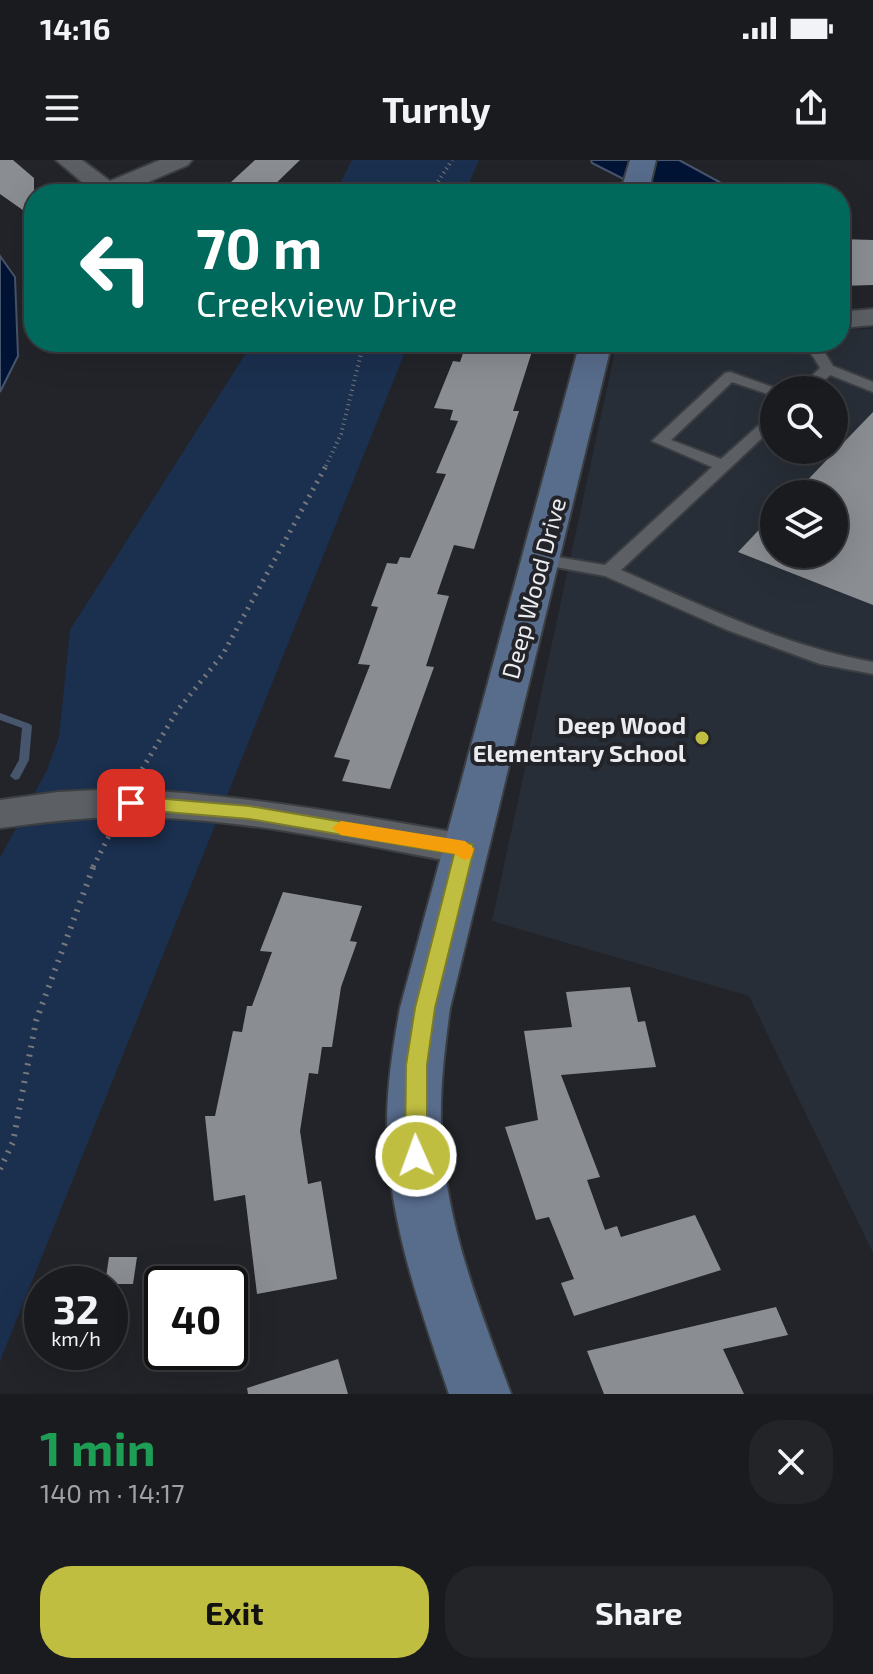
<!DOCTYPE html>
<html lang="en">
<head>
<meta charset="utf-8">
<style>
  body { margin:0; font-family:"Exo 2",sans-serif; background:#232428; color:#f1f3f6; height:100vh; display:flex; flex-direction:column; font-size:30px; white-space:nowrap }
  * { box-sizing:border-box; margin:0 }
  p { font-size:26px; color:#9fa1a4 }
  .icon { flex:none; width:44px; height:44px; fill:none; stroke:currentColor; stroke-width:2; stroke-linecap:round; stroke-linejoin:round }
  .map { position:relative; height:1234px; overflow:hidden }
  .panel { display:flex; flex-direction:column; background:#1a1b1f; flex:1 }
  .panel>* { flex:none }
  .hud { position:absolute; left:24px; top:24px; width:826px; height:168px; border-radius:32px; box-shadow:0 8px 32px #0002,0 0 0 2px #38393d; background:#00695c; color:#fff; overflow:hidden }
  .tools { position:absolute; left:760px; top:216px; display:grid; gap:16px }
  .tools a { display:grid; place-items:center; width:88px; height:88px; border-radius:50%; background:#1a1b1f; box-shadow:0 8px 32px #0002,0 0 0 2px #38393d; font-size:40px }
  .speed { position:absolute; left:24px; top:1106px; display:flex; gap:16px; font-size:40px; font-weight:700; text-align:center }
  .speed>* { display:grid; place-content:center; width:104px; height:104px; border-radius:50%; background:#1a1b1f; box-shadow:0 8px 32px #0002,0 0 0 2px #38393d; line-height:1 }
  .speed small { font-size:20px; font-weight:400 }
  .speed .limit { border:4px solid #111; border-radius:12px; background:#fff; color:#111 }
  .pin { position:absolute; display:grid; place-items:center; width:68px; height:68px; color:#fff; margin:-34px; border-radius:16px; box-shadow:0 4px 12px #0006 }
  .me { position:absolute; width:88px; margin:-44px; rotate:358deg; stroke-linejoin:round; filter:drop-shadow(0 0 6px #0008) }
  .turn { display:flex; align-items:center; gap:28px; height:168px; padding:0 40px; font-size:36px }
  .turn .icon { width:104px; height:104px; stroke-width:2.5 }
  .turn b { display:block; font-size:56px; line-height:68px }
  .round { display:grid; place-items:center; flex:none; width:84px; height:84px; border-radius:32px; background:#232428 }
  .head { display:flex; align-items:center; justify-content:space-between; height:136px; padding:0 40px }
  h1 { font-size:48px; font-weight:700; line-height:60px; color:#1e9e55 }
  .cta { display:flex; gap:16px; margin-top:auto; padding:16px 40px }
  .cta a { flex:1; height:92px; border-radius:32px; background:#bfbe41; color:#111; font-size:32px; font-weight:700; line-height:92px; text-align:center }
  .cta a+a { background:#232428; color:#f1f3f6 }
  .status { display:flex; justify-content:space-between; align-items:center; height:56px; padding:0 40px; background:#1a1b1f; direction:ltr }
  .status svg { height:22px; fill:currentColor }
  header { display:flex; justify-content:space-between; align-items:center; height:104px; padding:0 40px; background:#1a1b1f; font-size:36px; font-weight:700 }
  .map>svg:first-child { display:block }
  .built { fill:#282e37; fill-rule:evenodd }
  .green { fill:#1b304f }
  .water { fill:#011435; stroke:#47556d; stroke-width:2 }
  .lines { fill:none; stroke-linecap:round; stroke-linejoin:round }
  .stream { fill:#47556d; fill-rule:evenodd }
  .building { fill:#8a8e93 }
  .lane-casing { stroke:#3c3f42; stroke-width:4 }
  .street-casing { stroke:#3c3f42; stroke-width:4 }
  .secondary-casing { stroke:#3c3f42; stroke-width:4 }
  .path-far2 { stroke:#76787c; stroke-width:4; stroke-dasharray:1 4; stroke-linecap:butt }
  .path-far1 { stroke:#76787c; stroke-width:5; stroke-dasharray:2 6; stroke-linecap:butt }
  .path { stroke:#76787c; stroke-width:6; stroke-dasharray:2 7; stroke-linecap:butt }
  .lane { fill:#5c5f64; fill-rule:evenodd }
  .street { fill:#5c5f64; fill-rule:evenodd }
  .secondary { fill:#586c8c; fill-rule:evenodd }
  .route { fill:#bfbe41; stroke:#7c7c2a; stroke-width:2 }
  .slow { fill:#f59e0b }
  .poi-dot { fill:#bfbe41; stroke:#222429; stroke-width:3 }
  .labels { text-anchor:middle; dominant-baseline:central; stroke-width:8; stroke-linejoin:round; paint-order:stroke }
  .street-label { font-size:24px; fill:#eaecef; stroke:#222429 }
  .poi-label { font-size:24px; font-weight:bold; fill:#eaecef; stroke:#222429; text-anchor:end }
</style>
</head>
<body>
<div class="status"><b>14:16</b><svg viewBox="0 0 49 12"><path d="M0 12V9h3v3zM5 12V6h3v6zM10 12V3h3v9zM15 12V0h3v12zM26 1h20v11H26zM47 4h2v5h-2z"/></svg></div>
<header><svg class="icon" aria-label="menu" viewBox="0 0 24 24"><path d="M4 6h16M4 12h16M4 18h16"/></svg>Turnly<svg class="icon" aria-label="share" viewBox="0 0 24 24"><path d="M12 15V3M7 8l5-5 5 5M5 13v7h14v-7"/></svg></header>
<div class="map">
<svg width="873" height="1234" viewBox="0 0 873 1234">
  <rect width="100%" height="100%" fill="#222429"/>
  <path class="built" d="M 873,169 L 873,1093 L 749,836 L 492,761 L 617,182 L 840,182 L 840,170 ZM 774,230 L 834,230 L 834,290 L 774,290 ZM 774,334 L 834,334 L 834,394 L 774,394 Z"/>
  <path class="green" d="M 352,0 L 479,0 L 464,34 L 335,34 Z
    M 253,182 L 409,182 L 0,1201 L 0,698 L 47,610 L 59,577 L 70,470 Z"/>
  <path class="water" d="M 591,0 L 679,0 L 734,30 L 755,34 L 653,34 L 592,3 Z
    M 0,96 L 15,117 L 18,196 L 0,232 Z"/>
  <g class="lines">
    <path class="stream" d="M 0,553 L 30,564 L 32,566 L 29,600 L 19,619 L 15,620 L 10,616 L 19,600 L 22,568 L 0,560 Z"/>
  </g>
  <path class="building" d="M 0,0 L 13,0 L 34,18 L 34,58 L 0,34 Z
    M 255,0 L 300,0 L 265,34 L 218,34 Z
    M 840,79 L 873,80 L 873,125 L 840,126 Z
    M 467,182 L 535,182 L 513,251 L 519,251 L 474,389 L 454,385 L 437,434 L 449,436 L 426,506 L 434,507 L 390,629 L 342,621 L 350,600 L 334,597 L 370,505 L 358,504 L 378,447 L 371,446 L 387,403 L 397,404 L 400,397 L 410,398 L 446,314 L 436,313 L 458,261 L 450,260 L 453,250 L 434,248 L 453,201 L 460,202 Z
    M 873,252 L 873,445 L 738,392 L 774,354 L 774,394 L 834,394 L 834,334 L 794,334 Z
    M 283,732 L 362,746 L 350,781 L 357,782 L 341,827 L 332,887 L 322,887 L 318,914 L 309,913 L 300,971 L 308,1024 L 321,1021 L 337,1119 L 257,1134 L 245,1035 L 214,1041 L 205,956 L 215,956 L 233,871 L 242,872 L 247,846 L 252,846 L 272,792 L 260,791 Z
    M 630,827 L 638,862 L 645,861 L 656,907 L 561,915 L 600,1017 L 587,1020 L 605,1070 L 617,1066 L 621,1077 L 695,1055 L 721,1110 L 574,1156 L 561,1123 L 574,1119 L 549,1057 L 536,1060 L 505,967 L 538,960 L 524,871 L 572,867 L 566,832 Z
    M 109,1097 L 137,1097 L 133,1124 L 105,1124 Z
    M 776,1147 L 788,1175 L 723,1189 L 744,1234 L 604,1234 L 587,1191 Z
    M 338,1199 L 348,1234 L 248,1234 L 247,1228 Z"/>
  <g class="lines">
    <g class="lane-casing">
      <path id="lane" d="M 804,182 L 818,182 L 833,206 L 873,222 L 873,232 L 830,215 L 814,230 L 797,230 L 820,208 Z
        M 730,212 L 781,230 L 774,230 L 774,236 L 732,222 L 671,280 L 721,299 L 769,256 L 774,254 L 774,267 L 621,410 C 703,446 784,486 873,502 L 873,514 L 820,504 L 727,470 L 605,416 L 539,404 L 530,399 L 539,394 L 605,405 L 712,307 L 652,281 L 725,213 Z"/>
    </g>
    <g class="street-casing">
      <path id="street" d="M 56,0 L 82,0 L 110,21 L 160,0 L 192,0 L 188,5 L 120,34 L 96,34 Z
        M 873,149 L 873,165 L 840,168 L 840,152 Z
        M 117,629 C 234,633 349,654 465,674 L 479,678 L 485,689 L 479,700 L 465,704 C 350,683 233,655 115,657 C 76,658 38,663 0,668 L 0,640 L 58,632 Z"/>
    </g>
    <g class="secondary-casing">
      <path id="secondary" d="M 630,0 L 656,0 L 648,34 L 620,34 Z
        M 580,182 L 612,182 L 450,848 C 445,886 440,925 441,963 C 443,1058 479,1147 511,1234 L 449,1234 C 420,1147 387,1058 387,965 C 387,925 393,886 400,848 Z"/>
    </g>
    <path class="path-far2" d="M 430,34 L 452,0
      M 326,306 L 341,274 L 364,182"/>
    <path class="path-far1" d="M 138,616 L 177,551 L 223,494 L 327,304
      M 93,707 L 110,674"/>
    <path class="path" d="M 0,1009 L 13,982 L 36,861 L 94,705"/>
    <use href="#lane" class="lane"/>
    <use href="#street" class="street"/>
    <use href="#secondary" class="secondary"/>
  </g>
  <path class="route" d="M 131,636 L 249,646 L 472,684 L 474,689 L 435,848 L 427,905 L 427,996 L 424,1003 L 416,1006 L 408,1003 L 405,996 L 406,905 L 415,848 L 454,694 L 249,659 L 131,649 L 122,643 Z"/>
  <path class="slow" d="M 341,661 L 465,681 L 474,689 L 471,698 L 464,700 L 455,694 L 341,675 L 332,668 Z"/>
  <circle class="poi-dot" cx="702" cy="578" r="8"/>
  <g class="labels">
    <g class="street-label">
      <text transform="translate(533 428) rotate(-75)">Deep Wood Drive</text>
    </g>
    <g class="poi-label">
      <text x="686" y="564">Deep Wood<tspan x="686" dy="28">Elementary School</tspan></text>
    </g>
  </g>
</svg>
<div class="tools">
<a><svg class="icon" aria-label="search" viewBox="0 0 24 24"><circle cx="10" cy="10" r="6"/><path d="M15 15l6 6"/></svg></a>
<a><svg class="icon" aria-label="layers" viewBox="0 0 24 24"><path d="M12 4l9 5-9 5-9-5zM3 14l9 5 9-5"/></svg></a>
</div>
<div class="speed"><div>32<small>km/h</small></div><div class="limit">40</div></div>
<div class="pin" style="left:131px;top:643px;background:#d93025"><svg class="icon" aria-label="arrive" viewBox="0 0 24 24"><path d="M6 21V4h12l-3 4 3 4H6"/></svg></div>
<svg class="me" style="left:416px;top:996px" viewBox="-20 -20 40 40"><circle r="17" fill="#bfbe41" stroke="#fff" stroke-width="3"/><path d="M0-11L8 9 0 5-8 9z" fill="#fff"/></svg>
<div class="hud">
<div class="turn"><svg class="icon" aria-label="left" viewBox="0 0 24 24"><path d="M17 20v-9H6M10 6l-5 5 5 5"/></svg><div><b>70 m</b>Creekview Drive</div></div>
</div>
</div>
<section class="panel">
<div class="head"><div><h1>1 min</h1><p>140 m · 14:17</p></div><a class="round"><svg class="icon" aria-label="close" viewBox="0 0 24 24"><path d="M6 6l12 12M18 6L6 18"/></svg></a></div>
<div class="cta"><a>Exit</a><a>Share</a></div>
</section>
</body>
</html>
